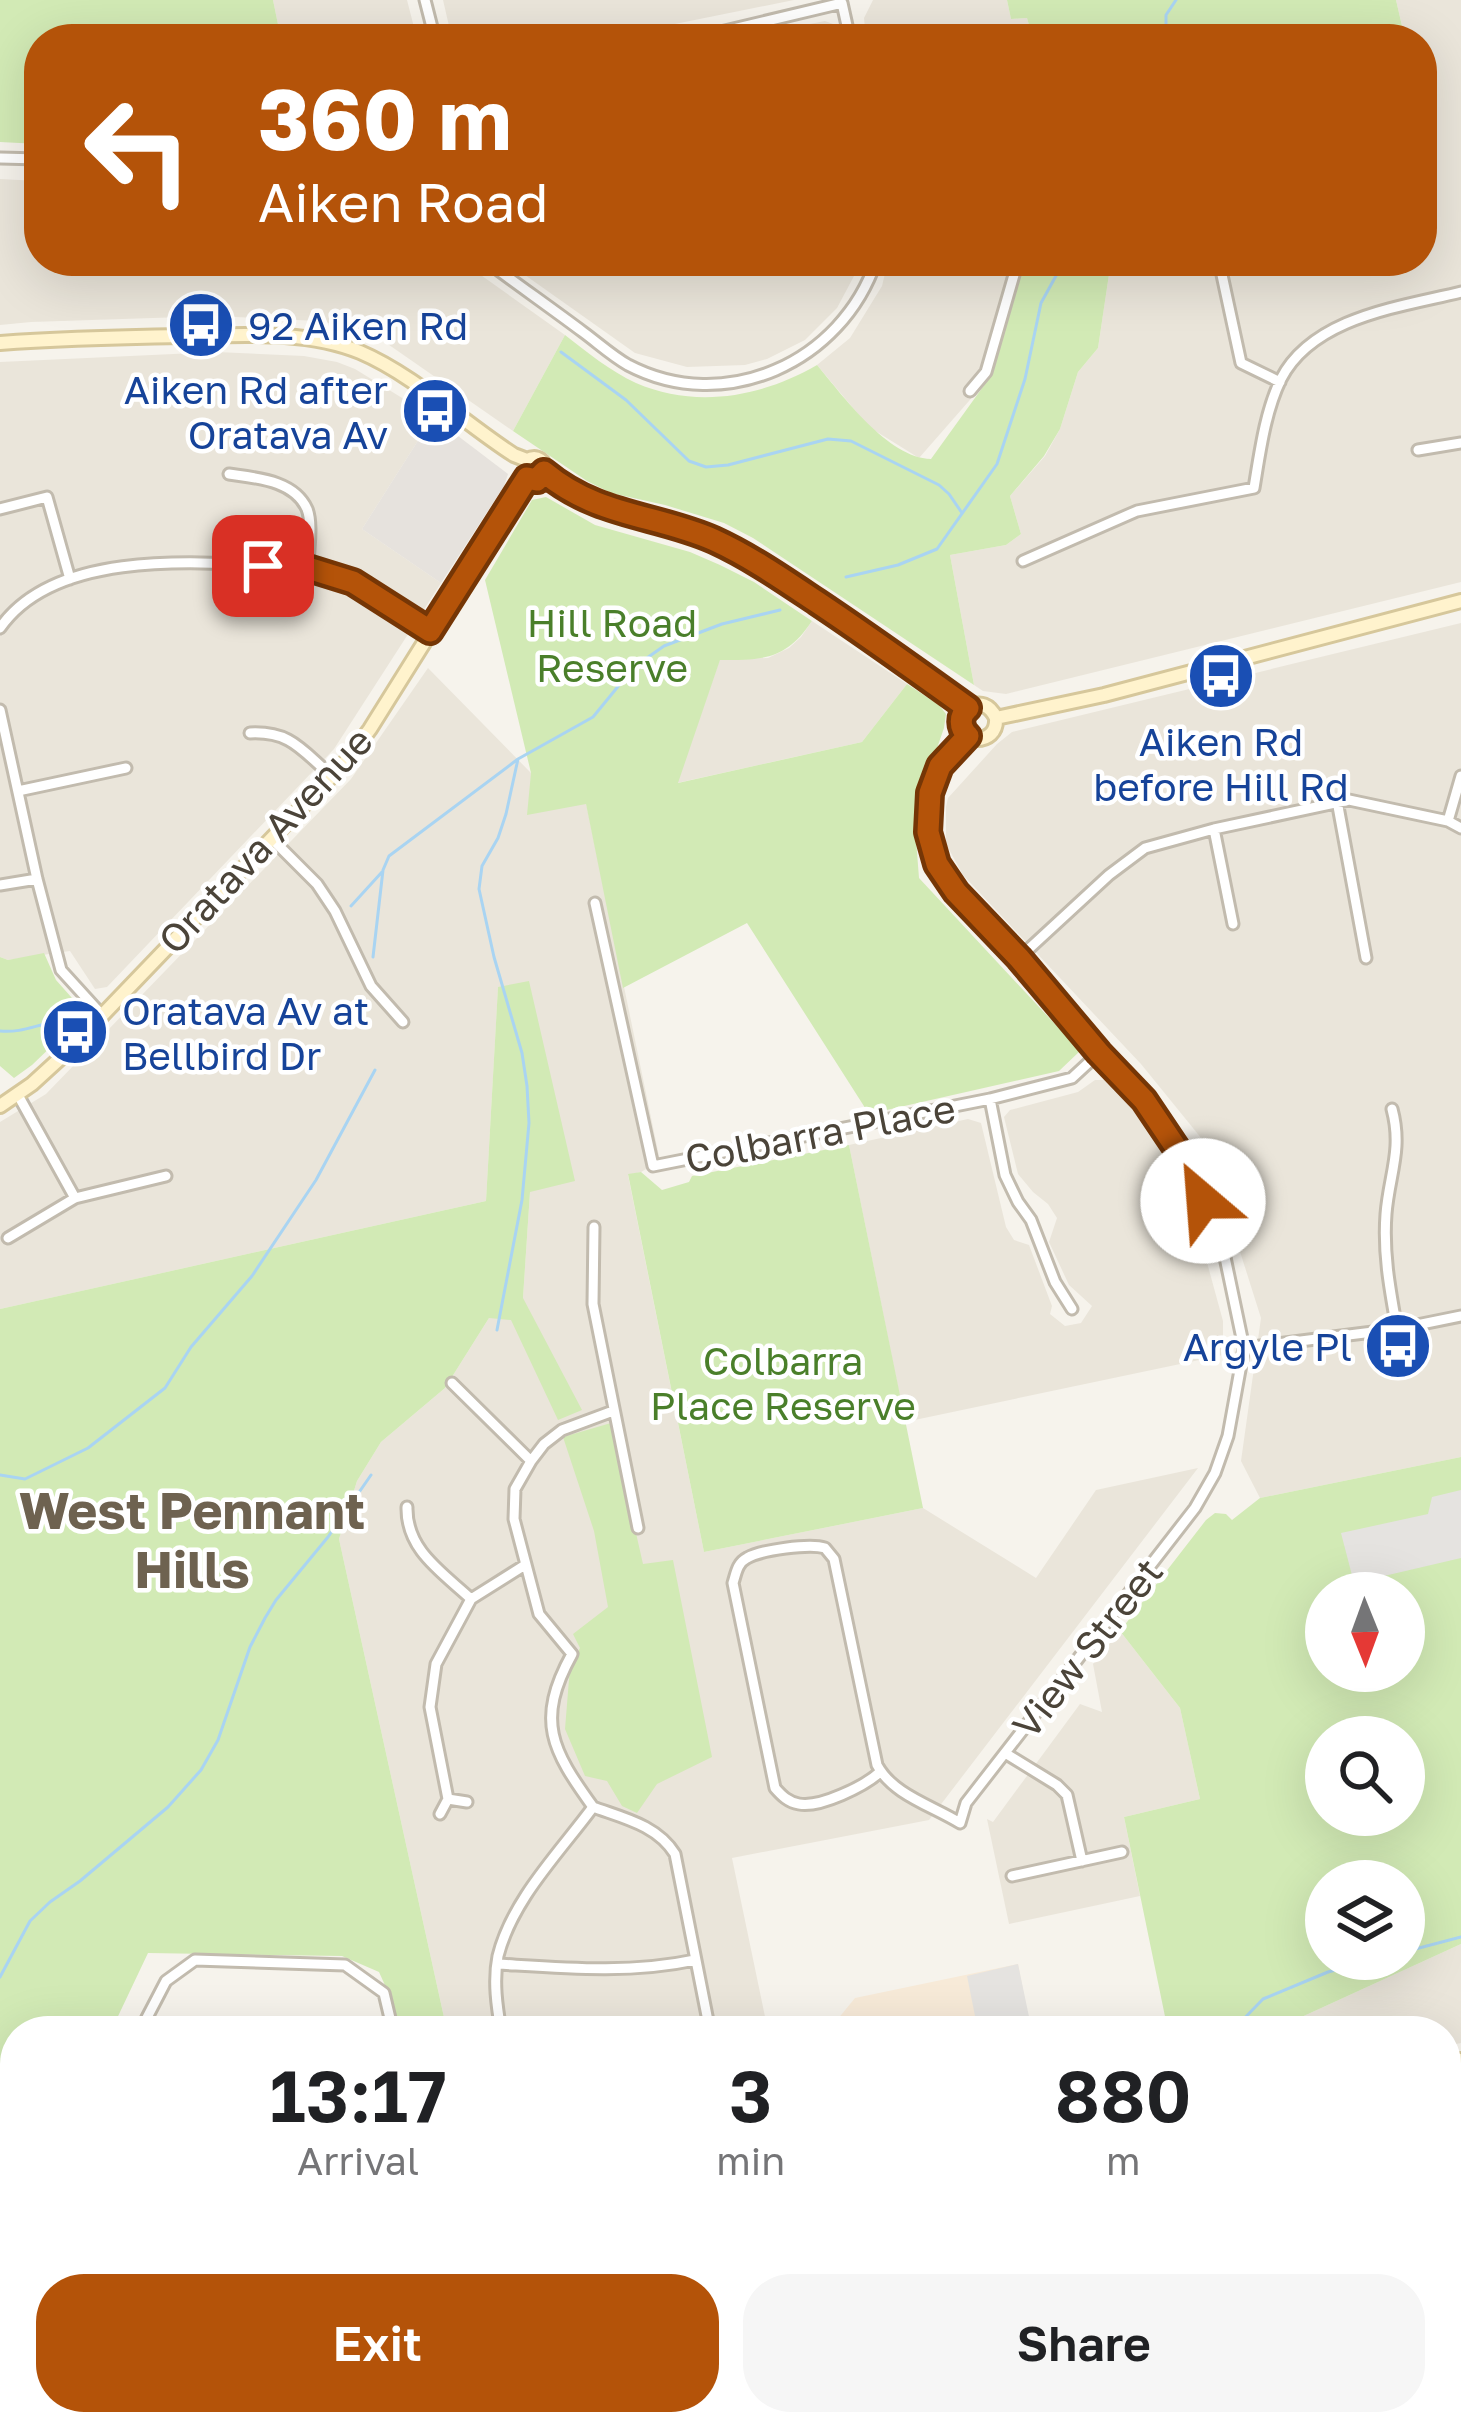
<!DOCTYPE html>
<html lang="en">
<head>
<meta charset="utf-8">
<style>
  body { margin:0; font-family:"Golos Text",sans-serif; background:#f6f6f6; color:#202124; height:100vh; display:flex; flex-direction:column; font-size:45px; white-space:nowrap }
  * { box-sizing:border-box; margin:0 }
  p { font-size:39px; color:#757577 }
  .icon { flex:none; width:66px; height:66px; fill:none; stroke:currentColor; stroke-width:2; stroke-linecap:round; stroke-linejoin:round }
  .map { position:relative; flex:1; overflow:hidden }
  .sheet { position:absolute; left:0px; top:2016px; width:1461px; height:420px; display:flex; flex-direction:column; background:#fff; border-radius:48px 48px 0 0; box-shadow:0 12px 48px #0002 }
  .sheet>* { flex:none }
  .top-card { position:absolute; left:24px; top:24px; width:1413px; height:252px; border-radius:48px; box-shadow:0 12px 48px #0002; background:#b45309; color:#fff; overflow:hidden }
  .needle { width:78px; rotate:179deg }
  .controls { position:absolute; left:1305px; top:1572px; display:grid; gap:24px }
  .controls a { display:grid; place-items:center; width:120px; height:120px; border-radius:50%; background:#fff; box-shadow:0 12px 48px #0002; font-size:60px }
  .pin { position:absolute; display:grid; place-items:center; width:102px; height:102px; color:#fff; margin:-51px; border-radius:24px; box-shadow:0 6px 18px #0006 }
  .me { position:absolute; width:132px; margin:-66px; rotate:333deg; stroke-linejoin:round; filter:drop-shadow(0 0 9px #0008) }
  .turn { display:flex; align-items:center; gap:42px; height:252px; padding:0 36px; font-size:54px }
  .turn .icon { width:156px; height:156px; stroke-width:2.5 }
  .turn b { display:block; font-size:84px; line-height:102px }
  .eta { display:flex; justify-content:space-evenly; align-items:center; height:204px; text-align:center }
  .eta b { font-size:72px; font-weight:600; line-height:84px }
  .action { display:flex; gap:24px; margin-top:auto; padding:24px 36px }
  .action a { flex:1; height:138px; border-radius:48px; background:#b45309; color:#fff; font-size:48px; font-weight:600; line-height:138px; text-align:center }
  .action a+a { background:#f6f6f6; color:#202124 }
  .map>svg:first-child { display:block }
  .residential { fill:#eae5da }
  .commercial { fill:#f7ead8 }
  .industrial { fill:#e6e2dd }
  .green { fill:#d2eab5; fill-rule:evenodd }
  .parking { fill:#e5e3e0 }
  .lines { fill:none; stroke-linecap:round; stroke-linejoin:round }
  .stream { stroke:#a9d4f2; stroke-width:3 }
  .street-casing { stroke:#c2bbae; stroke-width:15 }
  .secondary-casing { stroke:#d6c79b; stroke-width:18 }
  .street { stroke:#fff; stroke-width:9 }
  .secondary { stroke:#fff3cd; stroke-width:12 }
  .route-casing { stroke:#753606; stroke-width:30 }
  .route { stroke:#b45309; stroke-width:21 }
  .labels { text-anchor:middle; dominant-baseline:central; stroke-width:9; stroke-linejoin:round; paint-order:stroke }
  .transit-label { font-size:39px; fill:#164399; stroke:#fff; text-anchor:start }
  .park-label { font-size:39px; fill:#4a7f2a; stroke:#fff }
  .street-label { font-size:39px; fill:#4b4439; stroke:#fff }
  .district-label { font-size:51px; font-weight:bold; fill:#6e6250; stroke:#fff }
</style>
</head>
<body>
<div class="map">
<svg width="1461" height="2436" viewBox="0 0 1461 2436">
  <rect width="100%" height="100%" fill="#f6f3ec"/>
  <path class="residential" d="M 273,0 L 407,0 L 417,39 L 281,39 Z
    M 443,0 L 794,0 L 655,28 L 634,39 L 452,39 Z
    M 873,0 L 1007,0 L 1011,19 L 1027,18 L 1033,39 L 866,39 L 864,18 Z
    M 1396,0 L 1461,0 L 1461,582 L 1006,694 L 983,691 L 974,685 L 950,555 L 1006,545 L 1021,534 L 1010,496 L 1045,456 L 1060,429 L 1078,372 L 1098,348 L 1111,261 L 1422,261 L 1422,39 L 1405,39 Z
    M 825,21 L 833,24 L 838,39 L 734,39 Z
    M 0,179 L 39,181 L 39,261 L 461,261 L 565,335 L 513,431 L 369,331 L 318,321 L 214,316 L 31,322 L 0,325 Z
    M 505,261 L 862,261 L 837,308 L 805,340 L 767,359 L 745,365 L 687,367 L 635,353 Z
    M 888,261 L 1023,261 L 990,377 L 919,458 L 869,427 L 817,365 L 850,338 L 882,286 Z
    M 217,352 L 304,356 L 337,362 L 355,369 L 433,417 L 362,529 L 441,583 L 334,749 L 107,987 L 95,989 L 70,951 L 8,960 L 0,957 L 0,362 Z
    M 812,621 L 907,684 L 862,742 L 677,783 L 720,659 L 768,658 L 789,648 L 801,637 Z
    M 1461,623 L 1461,1457 L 1260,1498 L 1241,1461 L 1261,1318 L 1206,1144 L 1141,1064 L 963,875 L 946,844 L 946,807 L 948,798 L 997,744 L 1012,732 Z
    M 428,668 L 531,773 L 586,803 L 660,1161 L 641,1172 L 628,1175 L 704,1552 L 923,1508 L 1036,1578 L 1096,1490 L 1198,1468 L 929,1820 L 732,1858 L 768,2031 L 447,2031 L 339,1539 L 357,1481 L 381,1442 L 445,1388 L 489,1318 L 523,1298 L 530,1192 L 529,982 L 498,988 L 486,1201 L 0,1309 L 0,1122 L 46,1094 L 351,779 Z
    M 1095,1080 L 1108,1080 L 1174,1161 L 1188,1193 L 1223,1321 L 1223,1355 L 905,1422 L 849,1145 L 968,1119 L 981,1123 L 1006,1227 L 1014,1240 L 1029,1245 L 1052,1306 L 1050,1314 L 1065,1326 L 1081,1323 L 1092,1306 L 1069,1285 L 1049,1242 L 1057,1218 L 1048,1204 L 1033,1192 L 1018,1174 L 1004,1117 L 1010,1110 L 1078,1092 Z
    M 1120,1631 L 1180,1708 L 1200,1799 L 1124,1817 L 1140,1896 L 1009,1924 L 987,1819 L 993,1822 L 1080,1704 L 1102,1712 L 1093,1664 Z
    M 1461,1944 L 1461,2043 L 1446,2046 L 1446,2031 L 1271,2031 Z
    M 1461,2078 L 1461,2436 L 415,2436 L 427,2421 L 1446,2421 L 1446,2081 Z"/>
  <path class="commercial" d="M 1018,1964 L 1031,2031 L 828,2031 L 855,1998 Z"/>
  <path class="industrial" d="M 433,417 L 508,474 L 504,486 L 441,583 L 362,529 Z"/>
  <path class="green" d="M 0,0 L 273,0 L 281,39 L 39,39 L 39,144 L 0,142 Z
    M 1007,0 L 1396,0 L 1405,39 L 1033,39 L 1027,18 L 1011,19 Z
    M 1023,261 L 1111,261 L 1098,348 L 1078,372 L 1060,429 L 1044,456 L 1010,496 L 1021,534 L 1006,545 L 950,555 L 974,685 L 753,538 L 724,523 L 665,505 L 611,493 L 587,481 L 513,431 L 565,335 C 587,352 610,371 636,383 C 696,409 762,397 817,365 C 843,396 888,458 931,459 L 990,377 Z
    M 546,497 L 595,525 L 690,552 L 720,565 L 754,582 L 812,621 C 786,660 763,660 720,660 L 678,783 L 862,742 L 907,684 L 939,705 L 946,714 L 944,728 L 914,814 L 919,878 L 1080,1051 L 1059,1071 L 869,1114 L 747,923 L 623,988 L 586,804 L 527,815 L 531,773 L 485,580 L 532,500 Z
    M 44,953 L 56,980 L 80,1007 L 81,1018 L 32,1065 L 14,1078 L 0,1066 L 0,957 L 8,960 Z
    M 529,981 L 575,1181 L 530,1192 L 523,1298 L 582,1410 L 558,1420 L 511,1320 L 489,1318 L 445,1388 L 381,1442 L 357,1481 L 339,1539 L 447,2031 L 400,2031 L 393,2003 L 379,1972 L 342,1956 L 148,1953 L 111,2031 L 15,2031 L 16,2421 L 15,2436 L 0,2436 L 0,1309 L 486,1201 L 498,987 Z
    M 849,1145 L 923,1508 L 704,1552 L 628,1174 L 641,1172 L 662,1190 L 689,1182 L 692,1176 Z
    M 611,1423 L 643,1564 L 673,1560 L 712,1757 L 657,1784 L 637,1813 L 622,1806 L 607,1781 L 585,1776 L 565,1729 L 570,1667 L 580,1648 L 573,1634 L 608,1607 L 594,1531 L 563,1437 Z
    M 1461,1457 L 1461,1944 L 1271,2031 L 1168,2031 L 1124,1817 L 1200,1799 L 1180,1708 L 1120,1631 L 1206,1520 L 1215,1513 L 1226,1514 L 1232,1520 L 1260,1498 ZM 1326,1593 L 1404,1593 L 1404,1671 L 1326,1671 ZM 1326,1737 L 1404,1737 L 1404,1815 L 1326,1815 ZM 1326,1881 L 1404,1881 L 1404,1959 L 1326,1959 Z
    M 509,2421 L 652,2421 L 638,2436 L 497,2436 Z"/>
  <path class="parking" d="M 1461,1490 L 1461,1558 L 1354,1583 L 1341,1533 L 1428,1514 L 1432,1497 Z
    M 1018,1964 L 1032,2031 L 978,2031 L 967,1976 Z"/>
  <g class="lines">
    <path class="stream" d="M 1166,39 L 1166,15 L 1176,0
      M 561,352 L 626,400 L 689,461 L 706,467 L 728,465 L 828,439 L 851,441 L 939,485 L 949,494 L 962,513
      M 846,577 L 898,565 L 937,549 L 997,464 L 1025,379 L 1041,303 L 1057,274 L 1061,261
      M 351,906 L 382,872
      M 373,957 L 383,870 L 389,856 L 518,759 L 593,717 L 634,667 L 664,646 L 722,624 L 780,610
      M 0,1031 C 27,1034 47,1018 69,1023
      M 497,1330 L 522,1200 L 529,1123 L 527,1086 L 522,1053 L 494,957 L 479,889 L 482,866 L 498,838 L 506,814 L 518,759
      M 0,1475 L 25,1479 L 88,1448 L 165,1388 L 191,1347 L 252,1276 L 316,1180 L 375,1070
      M 1404,1952 L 1461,1937
      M 0,1977 L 30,1921 L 50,1902 L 80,1881 L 168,1807 L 201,1770 L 218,1740 L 250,1647 L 265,1618 L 276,1600 L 328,1537 L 371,1475
      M 1232,2031 L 1263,1999 L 1328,1972 L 1377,1959
      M 0,2154 L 10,2173 L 15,2191
      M 0,2335 L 15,2215"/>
    <g class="street-casing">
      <path id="street" d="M 425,0 L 435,39
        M 691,39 L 842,3 L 850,39
        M 0,158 L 39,159
        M 486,261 C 518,285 551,308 583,332 C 598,343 612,356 628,365 C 725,416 842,362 876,261
        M 999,261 L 1016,269
        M 1219,261 L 1241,363 L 1280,382
        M 970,391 L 986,372 L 1018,261
        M 1418,450 L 1461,443
        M 229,474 C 256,478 294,480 307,509 C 313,524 308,551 308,568
        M 0,509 L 47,497 L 70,579
        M 1023,561 L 1137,511 L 1254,488 C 1260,452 1265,412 1281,379 C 1313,317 1400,307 1461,292
        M 0,628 C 59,543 218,564 308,568 C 355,578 391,605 431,631
        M 0,710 L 37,879 L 61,970 L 101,1014
        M 250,733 C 292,731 302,751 333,777
        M 18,791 L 126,768
        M 1337,801 L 1366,958
        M 1448,821 L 1461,776
        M 1214,829 L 1233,924
        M 273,840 L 317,884 L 335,911 L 371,986 L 403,1022
        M 0,885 L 37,879
        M 595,903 L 653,1166 L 990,1099 L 1072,1078 L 1099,1053
        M 1019,958 L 1109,875 L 1145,848 L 1214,829 L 1349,800 L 1448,821 L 1461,828
        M 18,1095 L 75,1198
        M 990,1099 L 1005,1175 L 1018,1202 L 1031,1220 L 1055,1282 L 1072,1309
        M 1392,1109 C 1403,1150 1389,1175 1386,1214 C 1383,1254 1390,1290 1397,1329
        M 594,1227 L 593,1304 L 638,1528
        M 8,1238 L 75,1198 L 166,1176
        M 1244,1348 L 1397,1329 L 1461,1316
        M 452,1383 L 531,1461
        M 407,1507 C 406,1550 442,1572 471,1599
        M 1005,1753 L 1057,1785 L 1067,1795 L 1082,1861
        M 880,1772 C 865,1786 820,1808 799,1804 C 788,1802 782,1796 775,1788 L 733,1583 C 736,1574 737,1563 747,1558 C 761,1550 810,1543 825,1548 L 834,1559 L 877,1765 C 893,1795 933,1806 960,1823 L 966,1803 L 1195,1508 L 1215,1473 L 1228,1436 L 1244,1348 L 1222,1243 L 1183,1158 L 1144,1100 L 1099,1053 L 1019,958 L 956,892 L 937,864 L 928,832 L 930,793 L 940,767 L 968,736
        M 448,1799 L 467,1802
        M 593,1807 C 552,1750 535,1721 572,1654 L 539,1614 L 514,1519 L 515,1489 L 531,1461 L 544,1444 L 562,1430 L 613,1411
        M 593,1807 C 623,1818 657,1825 675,1854 L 710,2031
        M 440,1814 L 448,1799 L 430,1707 L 436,1664 L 471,1599 L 525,1565
        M 1012,1876 L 1122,1852
        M 498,1964 C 564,1968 630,1974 695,1960
        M 140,2031 L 166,1981 L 195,1960 L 345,1965 L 384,1993 L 393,2031
        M 501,2031 C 497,2007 493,1981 498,1956 C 512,1900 559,1853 593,1807
        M 897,2436 L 907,2421
        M 1046,2436 L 1055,2421
        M 1331,2436 L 1341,2421"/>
    </g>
    <g class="secondary-casing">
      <path id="secondary" d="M 0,343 C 62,338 124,337 185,336 C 242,335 306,330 360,352 C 414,375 464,423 514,455 L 527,460 C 537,455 546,461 544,472 C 598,516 655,515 714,540 C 748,555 778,577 809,597 C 863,632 915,670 968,708
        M 968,708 L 961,724 L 964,731 L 974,739 C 988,740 997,732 996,718
        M 968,708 C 980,701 990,705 996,718
        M 996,718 L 1104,695 L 1461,601
        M 0,1106 L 32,1084 L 67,1052 L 348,759 L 370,729 L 527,478
        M 1446,2063 L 1461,2060
        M 393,2436 L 405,2421"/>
    </g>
    <use href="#street" class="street"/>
    <use href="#secondary" class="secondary"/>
  </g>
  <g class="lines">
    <g class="route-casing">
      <path id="route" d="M 263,566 L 308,568 L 353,582 L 430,631 L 527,478 L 537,480 L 544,472 C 598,517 655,514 714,540 C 751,557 784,580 817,602 C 868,636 918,672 968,708 C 959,716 959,727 968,736 L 940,766 L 930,793 L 928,832 L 937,864 L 956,892 L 1019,958 L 1099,1053 L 1144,1100 L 1183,1158 L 1203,1201"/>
    </g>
    <use href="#route" class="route"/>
  </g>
  <defs>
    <g id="bus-disc" transform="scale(3.45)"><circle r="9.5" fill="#1a4fb4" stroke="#fff"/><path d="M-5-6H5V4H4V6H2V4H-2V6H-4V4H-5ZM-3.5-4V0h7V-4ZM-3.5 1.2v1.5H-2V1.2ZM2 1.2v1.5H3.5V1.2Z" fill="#fff"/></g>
  </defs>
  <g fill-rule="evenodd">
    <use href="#bus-disc" x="201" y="325"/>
    <use href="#bus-disc" x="435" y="411"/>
    <use href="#bus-disc" x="1221" y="676"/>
    <use href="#bus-disc" x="75" y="1032"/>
    <use href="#bus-disc" x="1398" y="1346"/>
  </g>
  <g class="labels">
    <g class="transit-label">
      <text x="248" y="325">92 Aiken Rd</text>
      <text x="388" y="389" text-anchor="end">Aiken Rd after<tspan x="388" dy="45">Oratava Av</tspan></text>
      <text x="1221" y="741" text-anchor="middle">Aiken Rd<tspan x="1221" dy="45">before Hill Rd</tspan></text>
      <text x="122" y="1010">Oratava Av at<tspan x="122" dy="45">Bellbird Dr</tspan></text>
      <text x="1352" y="1346" text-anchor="end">Argyle Pl</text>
    </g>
    <g class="park-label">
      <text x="612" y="622">Hill Road<tspan x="612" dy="45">Reserve</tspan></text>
      <text x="783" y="1360">Colbarra<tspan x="783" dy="45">Place Reserve</tspan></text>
    </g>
    <g class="street-label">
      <text transform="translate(265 840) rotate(-47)">Oratava Avenue</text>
      <text transform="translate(820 1133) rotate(-11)">Colbarra Place</text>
      <text transform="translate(1087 1648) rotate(-52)">View Street</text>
    </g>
    <g class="district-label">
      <text x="192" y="1509">West Pennant<tspan x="192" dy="59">Hills</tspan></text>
    </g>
  </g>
</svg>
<div class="controls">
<a><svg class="needle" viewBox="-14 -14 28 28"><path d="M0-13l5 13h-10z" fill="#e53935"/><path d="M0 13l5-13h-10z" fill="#757577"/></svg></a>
<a><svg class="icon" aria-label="search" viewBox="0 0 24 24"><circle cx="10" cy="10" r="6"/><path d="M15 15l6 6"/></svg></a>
<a><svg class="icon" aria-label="layers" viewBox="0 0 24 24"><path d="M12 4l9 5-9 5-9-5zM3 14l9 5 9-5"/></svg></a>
</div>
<div class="pin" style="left:263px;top:566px;background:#d93025"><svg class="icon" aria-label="arrive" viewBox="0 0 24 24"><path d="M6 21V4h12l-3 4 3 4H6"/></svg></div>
<svg class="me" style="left:1203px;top:1201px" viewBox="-20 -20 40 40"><circle r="19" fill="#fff"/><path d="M0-13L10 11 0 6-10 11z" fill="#b45309"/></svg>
<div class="top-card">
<div class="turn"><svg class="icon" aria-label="left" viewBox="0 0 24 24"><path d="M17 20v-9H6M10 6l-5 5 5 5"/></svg><div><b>360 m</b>Aiken Road</div></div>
</div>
<section class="sheet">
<div class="eta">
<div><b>13:17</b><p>Arrival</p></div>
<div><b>3</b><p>min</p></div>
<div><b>880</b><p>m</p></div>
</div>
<div class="action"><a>Exit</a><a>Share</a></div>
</section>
</div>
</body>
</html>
